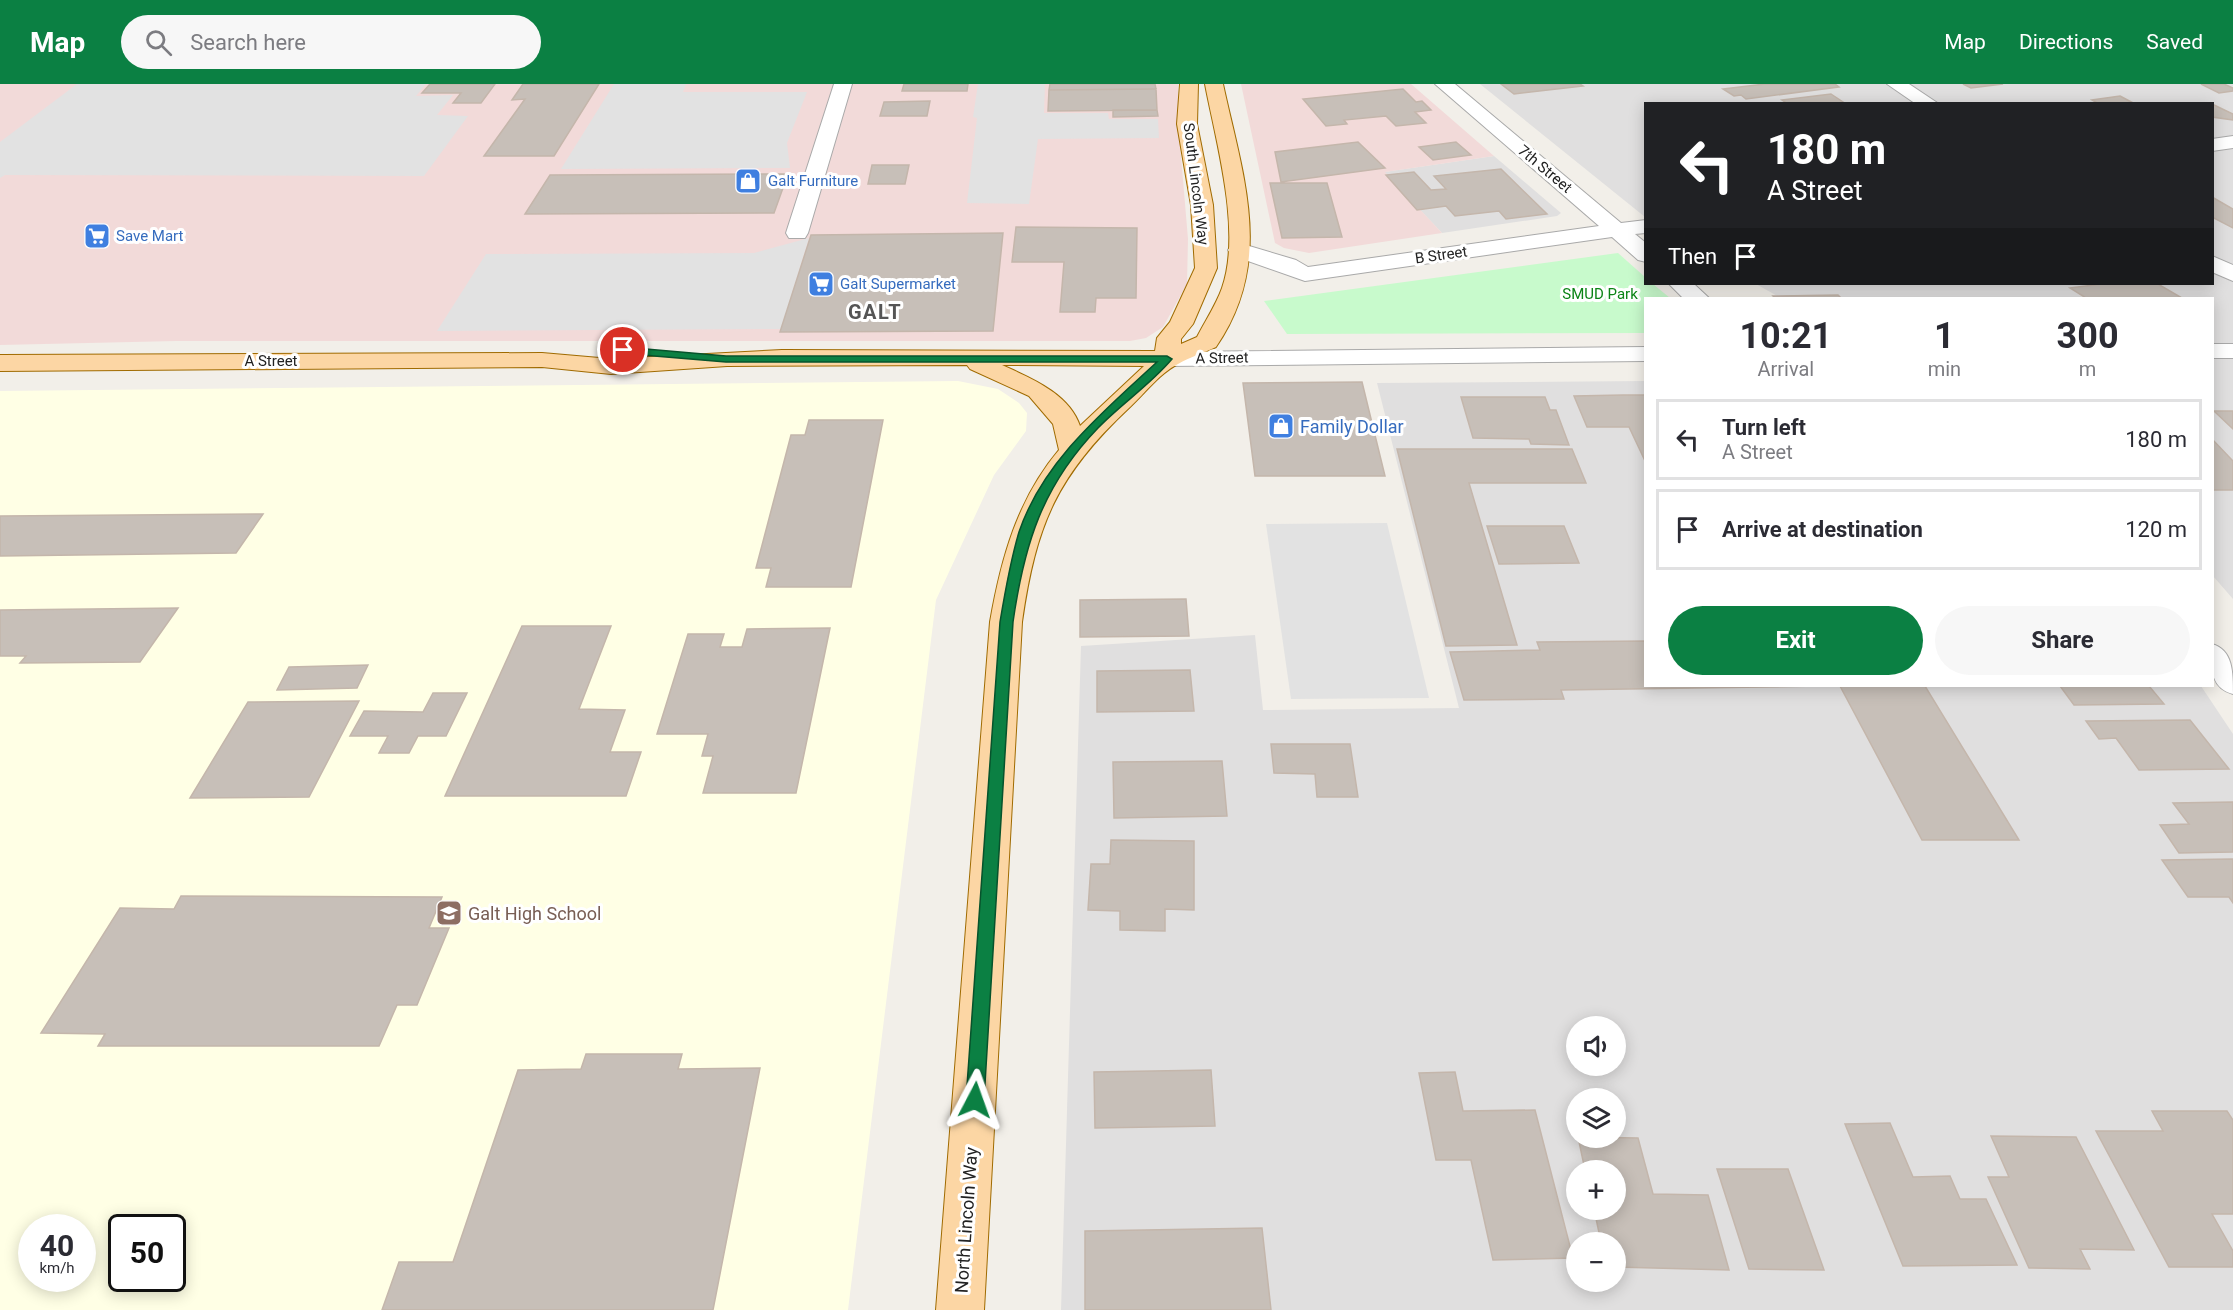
<!DOCTYPE html>
<html lang="en">
<head>
<meta charset="utf-8">
<style>
  body { margin:0; font-family:Roboto,sans-serif; background:#f7f7f7; color:#2b2b33; height:100vh; display:flex; flex-direction:column; font-size:22px; white-space:nowrap }
  * { box-sizing:border-box; margin:0 }
  p { font-size:20px; color:#7c7c81 }
  .icon { flex:none; width:33px; height:33px; fill:none; stroke:currentColor; stroke-width:2; stroke-linecap:round; stroke-linejoin:round }
  .map { position:relative; flex:1; overflow:hidden }
  .side { position:absolute; left:1644px; top:213px; width:570px; height:390px; display:flex; flex-direction:column; background:#fff; border-radius:0px; box-shadow:0 3px 15px #0003 }
  .side>* { flex:none }
  .hud { position:absolute; left:1644px; top:18px; width:570px; height:183px; border-radius:0px; box-shadow:0 3px 15px #0003; background:#202124; color:#fff; overflow:hidden }
  .fabs { position:absolute; left:1566px; top:932px; display:grid; gap:12px }
  .fabs a { display:grid; place-items:center; width:60px; height:60px; border-radius:50%; background:#fff; box-shadow:0 3px 15px #0003; font-size:30px }
  .speed { position:absolute; left:18px; top:1130px; display:flex; gap:12px; font-size:30px; font-weight:700; text-align:center }
  .speed>* { display:grid; place-content:center; width:78px; height:78px; border-radius:50%; background:#fff; box-shadow:0 3px 15px #0003; line-height:1 }
  .speed small { font-size:15px; font-weight:400 }
  .speed .limit { border:3px solid #111; border-radius:9px; background:#fff; color:#111 }
  .pin { position:absolute; display:grid; place-items:center; width:51px; height:51px; color:#fff; margin:-26px; border:3px solid #fff; border-radius:50%; box-shadow:0 2px 6px #0007 }
  .me { position:absolute; width:66px; margin:-33px; rotate:4deg; stroke-linejoin:round; filter:drop-shadow(0 0 4px #0008) }
  .turn { display:flex; align-items:center; gap:21px; height:126px; padding:0 24px; font-size:27px }
  .turn .icon { width:78px; height:78px; stroke-width:2.5 }
  .turn b { display:block; font-size:42px; line-height:51px }
  .then { display:flex; align-items:center; height:57px; padding:0 24px; background:#0003; gap:12px; font-size:22px }
  .eta { display:flex; justify-content:space-evenly; align-items:center; height:102px; text-align:center }
  .eta b { font-size:36px; font-weight:700; line-height:42px }
  .action { display:flex; gap:12px; margin-top:auto; padding:12px 24px }
  .action a { flex:1; height:69px; border-radius:36px; background:#0b8043; color:#fff; font-size:24px; font-weight:700; line-height:69px; text-align:center }
  .action a+a { background:#f7f7f7; color:#2b2b33 }
  ul { padding:0; list-style:none }
  li { display:flex; align-items:center; gap:18px; height:81px; margin:0 12px 9px; padding:0 12px; border:3px solid #e1e1e2; border-radius:0px }
  li div { flex:1 }
  li b { display:block; font-size:22px }
  li em { font-style:normal }
  header { display:flex; align-items:center; gap:36px; box-sizing:border-box; height:84px; padding:0 30px; background:#0b8043; color:#fff }
  header strong { font-size:28px }
  nav { display:flex; gap:33px; margin-inline-start:auto; font-size:21px }
  .search { width:420px; height:54px; background:#f7f7f7; display:flex; align-items:center; gap:15px; box-sizing:border-box; padding:0 21px; border-radius:33px; color:#7c7c81; font-size:22px }
  .map>svg:first-child { display:block }
  .residential { fill:#e0dfdf; fill-rule:evenodd }
  .commercial { fill:#f2dad9 }
  .education { fill:#ffffe5; fill-rule:evenodd }
  .park { fill:#c8facc }
  .parking { fill:#e2e2e2 }
  .building { fill:#c7bfb8; stroke:#c4b6ab; stroke-width:1.5 }
  .lines { fill:none; stroke-linecap:round; stroke-linejoin:round }
  .minor-casing { stroke:#a9a9a9; stroke-width:2 }
  .major-casing { stroke:#a06b00; stroke-width:2 }
  .minor { fill:#fff; fill-rule:evenodd }
  .major { fill:#fcd6a4; fill-rule:evenodd }
  .route { fill:#0b8043; stroke:#07532c; stroke-width:1.5 }
  .labels { text-anchor:middle; dominant-baseline:central; stroke-width:6; stroke-linejoin:round; paint-order:stroke }
  .far-street-label { font-size:15px; fill:#222; stroke:#fff }
  .far-shop-label { font-size:15px; fill:#366cbe; stroke:#fff; text-anchor:start }
  .far-park-label { font-size:15px; fill:#0c8416; stroke:#fff }
  .shop-label { font-size:18px; fill:#366cbe; stroke:#fff; text-anchor:start }
  .education-label { font-size:18px; fill:#785e54; stroke:#fff; text-anchor:start }
  .street-label { font-size:18px; fill:#222; stroke:#fff }
  .far-district-label { font-size:20px; font-weight:bold; letter-spacing:1.5px; fill:#555; stroke:#fff }
</style>
</head>
<body>
<header>
<strong>Map</strong>
<div class="search"><svg class="icon" aria-label="search" viewBox="0 0 24 24"><circle cx="10" cy="10" r="6"/><path d="M15 15l6 6"/></svg>Search here</div>
<nav><a>Map</a><a>Directions</a><a>Saved</a></nav>
</header>
<div class="map">
<svg width="2233" height="1226" viewBox="0 0 2233 1226">
  <rect width="100%" height="100%" fill="#f2efe9"/>
  <path class="residential" d="M 1480,0 L 2233,0 L 2233,515 L 2213,492 L 2212,214 L 1781,214 L 1756,200 L 2212,200 L 2212,20 L 1646,20 L 1645,133 Z
    M 1494,72 L 1561,129 L 1557,132 L 1442,149 L 1384,88 Z
    M 1645,297 L 1646,602 L 2201,602 L 2233,650 L 2233,1226 L 1061,1226 L 1081,562 L 1255,551 L 1263,626 L 1459,624 L 1377,299 ZM 1576,942 L 1616,942 L 1616,981 L 1576,981 ZM 1576,1014 L 1616,1014 L 1616,1053 L 1576,1053 ZM 1576,1086 L 1616,1086 L 1616,1125 L 1576,1125 ZM 1576,1158 L 1616,1158 L 1616,1197 L 1576,1197 Z"/>
  <path class="commercial" d="M 0,0 L 1178,0 L 1178,37 L 1188,155 L 1187,200 L 1163,243 L 1146,254 L 1130,257 L 176,257 L 0,261 Z
    M 1241,0 L 1411,0 L 1494,72 L 1385,88 L 1442,149 L 1309,169 L 1284,164 L 1275,159 Z"/>
  <path class="education" d="M 958,297 L 998,305 L 1019,319 L 1027,329 L 1026,347 L 994,391 L 936,516 L 848,1226 L 0,1226 L 0,307 ZM 32,1143 L 82,1143 L 82,1194 L 32,1194 ZM 122,1143 L 172,1143 L 172,1194 L 122,1194 Z"/>
  <path class="park" d="M 1618,169 L 1645,193 L 1646,200 L 1653,200 L 1670,214 L 1646,214 L 1645,249 L 1287,250 L 1264,217 Z"/>
  <path class="parking" d="M 77,0 L 426,0 L 416,12 L 453,11 L 437,31 L 468,32 L 424,92 L 5,91 L 0,94 L 0,58 Z
    M 614,0 L 686,0 L 683,8 L 807,8 L 787,59 L 790,84 L 561,85 Z
    M 978,0 L 1045,0 L 1044,29 L 1108,29 L 1109,35 L 1158,35 L 1159,54 L 1038,55 L 1029,120 L 967,119 L 977,34 L 973,33 Z
    M 809,154 L 781,245 L 437,247 L 486,170 L 754,169 Z
    M 1387,439 L 1429,614 L 1291,615 L 1266,440 Z"/>
  <path class="building" d="M 430,0 L 495,0 L 481,19 L 453,19 L 461,9 L 422,9 Z
    M 523,0 L 599,0 L 554,72 L 484,72 L 525,15 L 512,16 Z
    M 904,0 L 968,0 L 967,7 L 902,7 Z
    M 1050,0 L 1155,0 L 1156,5 L 1049,6 Z
    M 1501,0 L 1580,0 L 1583,2 L 1514,10 Z
    M 1765,0 L 1835,0 L 1839,3 L 1746,15 L 1741,11 L 1734,12 L 1723,5 Z
    M 1963,0 L 2003,0 L 1971,4 Z
    M 2201,0 L 2224,0 L 2233,4 L 2233,7 L 2219,9 Z
    M 1156,5 L 1157,26 L 1048,27 L 1049,6 Z
    M 1403,5 L 1416,18 L 1422,17 L 1431,26 L 1415,28 L 1426,39 L 1396,42 L 1386,32 L 1344,36 L 1347,40 L 1326,42 L 1303,15 Z
    M 1831,10 L 1846,20 L 1788,20 L 1782,16 Z
    M 2120,12 L 2135,20 L 2099,20 L 2092,16 Z
    M 930,17 L 927,32 L 880,32 L 884,18 Z
    M 2212,20 L 2233,30 L 2233,36 L 2212,33 Z
    M 1113,26 L 1157,26 L 1158,32 L 1113,33 Z
    M 1358,58 L 1385,84 L 1281,98 L 1275,68 Z
    M 1456,58 L 1471,71 L 1433,76 L 1419,63 Z
    M 872,81 L 909,81 L 905,100 L 868,100 Z
    M 1501,85 L 1547,130 L 1506,135 L 1499,127 L 1455,132 L 1446,122 L 1417,126 L 1386,91 L 1414,88 L 1431,106 L 1446,105 L 1434,92 Z
    M 788,90 L 774,129 L 525,130 L 550,91 Z
    M 1270,99 L 1327,99 L 1342,153 L 1282,154 Z
    M 2212,113 L 2233,125 L 2233,144 L 2212,133 Z
    M 1016,143 L 1137,144 L 1136,214 L 1096,214 L 1095,228 L 1060,228 L 1064,178 L 1012,178 Z
    M 1003,149 L 993,247 L 780,248 L 811,151 Z
    M 2101,200 L 2158,200 L 2182,214 L 2086,214 L 2070,204 Z
    M 1838,211 L 1841,214 L 1775,214 L 1773,212 Z
    M 1362,298 L 1385,392 L 1255,392 L 1243,299 Z
    M 1623,311 L 1646,311 L 1646,379 L 1629,343 L 1587,343 L 1574,312 Z
    M 1461,313 L 1545,313 L 1550,326 L 1556,326 L 1569,361 L 1531,360 L 1529,355 L 1473,354 Z
    M 2214,327 L 2233,327 L 2233,345 Z
    M 809,336 L 883,336 L 851,503 L 766,503 L 771,484 L 756,484 L 791,351 L 805,351 Z
    M 2212,355 L 2233,377 L 2233,406 L 2212,406 Z
    M 1397,365 L 1572,365 L 1586,399 L 1469,399 L 1517,561 L 1446,562 Z
    M 263,430 L 236,469 L 0,472 L 0,432 Z
    M 1487,442 L 1564,442 L 1579,479 L 1499,480 Z
    M 1186,515 L 1189,552 L 1080,553 L 1080,516 Z
    M 178,524 L 140,578 L 20,579 L 26,572 L 0,572 L 0,526 Z
    M 522,542 L 611,542 L 579,625 L 625,626 L 610,668 L 641,668 L 626,712 L 445,712 Z
    M 830,544 L 796,709 L 703,709 L 713,672 L 702,672 L 708,650 L 657,650 L 688,550 L 724,550 L 720,563 L 742,563 L 747,545 Z
    M 1646,557 L 1646,602 L 1821,602 L 1561,606 L 1564,615 L 1464,616 L 1450,568 L 1540,566 L 1537,558 Z
    M 368,581 L 357,604 L 277,606 L 289,583 Z
    M 1190,586 L 1194,627 L 1097,628 L 1097,587 Z
    M 1840,602 L 1925,602 L 2019,756 L 1922,756 Z
    M 2060,602 L 2149,602 L 2164,620 L 2074,621 Z
    M 433,609 L 467,609 L 446,652 L 418,652 L 409,669 L 379,669 L 388,652 L 350,652 L 364,627 L 423,628 Z
    M 359,617 L 309,713 L 190,714 L 248,618 Z
    M 2190,636 L 2229,685 L 2139,686 L 2116,654 L 2099,655 L 2086,637 Z
    M 1271,660 L 1350,660 L 1358,713 L 1317,713 L 1315,690 L 1274,689 Z
    M 1222,677 L 1227,732 L 1114,734 L 1113,678 Z
    M 2233,718 L 2233,768 L 2179,769 L 2160,741 L 2189,740 L 2173,719 Z
    M 1111,756 L 1194,757 L 1194,826 L 1165,825 L 1165,847 L 1120,846 L 1120,827 L 1088,826 L 1091,780 L 1110,780 Z
    M 2233,775 L 2233,819 L 2229,813 L 2188,813 L 2162,776 Z
    M 181,812 L 442,813 L 429,844 L 449,844 L 417,921 L 397,921 L 379,962 L 98,962 L 105,950 L 41,949 L 120,824 L 174,825 Z
    M 586,970 L 682,970 L 678,985 L 760,984 L 713,1226 L 382,1226 L 399,1178 L 453,1178 L 518,986 L 581,985 Z
    M 1211,986 L 1215,1042 L 1095,1044 L 1094,988 Z
    M 1455,988 L 1463,1027 L 1535,1026 L 1573,1174 L 1493,1176 L 1471,1076 L 1436,1076 L 1419,989 Z
    M 2152,1027 L 2227,1027 L 2233,1036 L 2233,1130 L 2212,1130 L 2233,1167 L 2233,1183 L 2169,1183 L 2096,1047 L 2163,1047 Z
    M 1890,1039 L 1913,1093 L 1950,1092 L 1960,1115 L 1986,1115 L 2017,1181 L 1903,1182 L 1845,1040 Z
    M 1991,1052 L 2076,1053 L 2134,1166 L 2080,1165 L 2090,1185 L 2029,1184 L 1988,1093 L 2009,1093 Z
    M 1578,1053 L 1638,1054 L 1653,1110 L 1708,1111 L 1729,1186 L 1616,1183 L 1616,1158 L 1601,1158 L 1594,1125 L 1616,1125 L 1616,1086 L 1585,1086 Z
    M 1717,1085 L 1788,1085 L 1824,1186 L 1749,1185 Z
    M 1262,1144 L 1271,1226 L 1085,1226 L 1085,1147 Z"/>
  <g class="lines">
    <g class="minor-casing">
      <path id="minor" d="M 834,0 L 852,0 L 808,149 L 805,154 L 789,154 L 786,149 Z
        M 1435,0 L 1455,0 L 1621,139 L 1646,136 L 1646,149 L 1635,150 L 1646,159 L 1646,178 L 1638,176 L 1612,153 L 1305,197 L 1231,171 L 1228,166 L 1231,161 L 1239,159 L 1296,176 L 1308,183 L 1599,142 Z
        M 1887,0 L 1909,0 L 1939,20 L 1916,20 Z
        M 2233,52 L 2233,64 L 2212,67 L 2212,55 Z
        M 2212,172 L 2233,181 L 2233,197 L 2212,188 Z
        M 1669,200 L 1694,200 L 1709,214 L 1683,214 Z
        M 2212,260 L 2233,260 L 2233,274 L 2212,274 Z
        M 1646,263 L 1646,277 L 1167,282 L 1158,280 L 1155,275 L 1158,270 L 1167,268 Z
        M 2212,560 C 2233,566 2233,588 2233,610 C 2208,603 2212,581 2212,560 Z"/>
    </g>
    <g class="major-casing">
      <path id="major" d="M 1180,0 L 1198,0 L 1197,40 L 1213,121 L 1217,184 L 1193,240 L 1181,255 L 1181,260 L 1197,253 C 1205,237 1216,221 1222,204 C 1242,147 1216,58 1205,0 L 1223,0 C 1243,93 1275,177 1216,263 C 1203,269 1190,273 1178,280 C 1160,289 1145,309 1130,323 C 1057,391 1036,440 1022,538 L 984,1226 L 936,1226 L 990,538 C 1001,475 1017,416 1059,366 L 1053,340 L 1029,312 L 970,285 L 967,281 L 727,282 L 611,290 L 542,283 L 0,287 L 0,271 L 542,269 L 611,275 L 782,266 L 1155,267 L 1157,254 L 1170,238 L 1195,184 L 1191,121 L 1177,40 ZM 1002,281 L 1144,282 L 1080,342 C 1069,309 1030,294 1002,281 Z"/>
    </g>
    <use href="#minor" class="minor"/>
    <use href="#major" class="major"/>
  </g>
  <path class="route" d="M 623,263 L 726,272 L 1167,272 L 1172,275 C 1150,301 1121,320 1098,344 C 1042,402 1024,461 1013,538 L 984,1016 L 981,1021 L 975,1024 L 969,1021 L 966,1016 L 1000,538 C 1005,508 1010,478 1019,448 C 1043,377 1104,327 1157,278 L 726,278 L 619,269 L 619,264 Z"/>
  <defs>
    <g id="shop-square" transform="scale(1.35)"><rect x="-9" y="-9" width="18" height="18" rx="4" fill="#3f7fe0" stroke="#fff"/><path d="M-5-2.5h2.3a2.7 3.5 0 0 1 5.4 0H5L5.5 6h-11ZM-1.5-2.5h3a1.5 2.3 0 0 0-3 0Z" fill="#fff"/></g>
    <g id="supermarket-square" transform="scale(1.35)"><rect x="-9" y="-9" width="18" height="18" rx="4" fill="#3f7fe0" stroke="#fff"/><path d="M-6-5.5h2.5l.6 2H6L4.5 2H-2.5L-4.4-4H-6ZM-1.5 3.2a1.3 1.3 0 1 0 .1 0ZM3 3.2a1.3 1.3 0 1 0 .1 0Z" fill="#fff"/></g>
    <g id="school-square" transform="scale(1.35)"><rect x="-9" y="-9" width="18" height="18" rx="4" fill="#8d6e63" stroke="#fff"/><path d="M0-5L7-2L0 1L-7-2ZM-4 1L0 2.5L4 1V4Q0 6-4 4Z" fill="#fff"/></g>
  </defs>
  <g fill-rule="evenodd">
    <use href="#shop-square" x="748" y="97"/>
    <use href="#supermarket-square" x="97" y="152"/>
    <use href="#supermarket-square" x="821" y="200"/>
    <use href="#shop-square" x="1281" y="342"/>
    <use href="#school-square" x="449" y="829"/>
  </g>
  <g class="labels">
    <g class="far-street-label">
      <text transform="translate(1545 85) rotate(40)">7th Street</text>
      <text transform="translate(1196 100) rotate(83)">South Lincoln Way</text>
      <text transform="translate(1441 171) rotate(-8)">B Street</text>
      <text transform="translate(1222 274) rotate(-1)">A Street</text>
      <text x="271" y="277">A Street</text>
    </g>
    <g class="far-shop-label">
      <text x="768" y="97">Galt Furniture</text>
      <text x="116" y="152">Save Mart</text>
      <text x="840" y="200">Galt Supermarket</text>
    </g>
    <g class="far-park-label">
      <text x="1600" y="210">SMUD Park</text>
    </g>
    <g class="shop-label">
      <text x="1300" y="342">Family Dollar</text>
    </g>
    <g class="education-label">
      <text x="468" y="829">Galt High School</text>
    </g>
    <g class="street-label">
      <text transform="translate(966 1136) rotate(-86)">North Lincoln Way</text>
    </g>
    <g class="far-district-label">
      <text x="875" y="228">GALT</text>
    </g>
  </g>
</svg>
<div class="fabs">
<a><svg class="icon" aria-label="sound" viewBox="0 0 24 24"><path d="M4 9h4l5-4v14l-5-4H4zM17 9q2 3 0 6"/></svg></a>
<a><svg class="icon" aria-label="layers" viewBox="0 0 24 24"><path d="M12 4l9 5-9 5-9-5zM3 14l9 5 9-5"/></svg></a>
<a>+</a>
<a>−</a>
</div>
<div class="speed"><div>40<small>km/h</small></div><div class="limit">50</div></div>
<div class="pin" style="left:623px;top:266px;background:#d93025"><svg class="icon" aria-label="arrive" viewBox="0 0 24 24"><path d="M6 21V4h12l-3 4 3 4H6"/></svg></div>
<svg class="me" style="left:975px;top:1016px" viewBox="-20 -20 40 40"><path d="M0-17L14 15 0 8-14 15z" fill="#0b8043" stroke="#fff" stroke-width="4"/></svg>
<div class="hud">
<div class="turn"><svg class="icon" aria-label="left" viewBox="0 0 24 24"><path d="M17 20v-9H6M10 6l-5 5 5 5"/></svg><div><b>180 m</b>A Street</div></div>
<div class="then">Then<svg class="icon" aria-label="arrive" viewBox="0 0 24 24"><path d="M6 21V4h12l-3 4 3 4H6"/></svg></div>
</div>
<section class="side">
<div class="eta">
<div><b>10:21</b><p>Arrival</p></div>
<div><b>1</b><p>min</p></div>
<div><b>300</b><p>m</p></div>
</div>
<ul>
<li><svg class="icon" aria-label="left" viewBox="0 0 24 24"><path d="M17 20v-9H6M10 6l-5 5 5 5"/></svg><div><b>Turn left</b><p>A Street</p></div><em>180 m</em></li>
<li><svg class="icon" aria-label="arrive" viewBox="0 0 24 24"><path d="M6 21V4h12l-3 4 3 4H6"/></svg><div><b>Arrive at destination</b></div><em>120 m</em></li>
</ul>
<div class="action"><a>Exit</a><a>Share</a></div>
</section>
</div>
</body>
</html>
